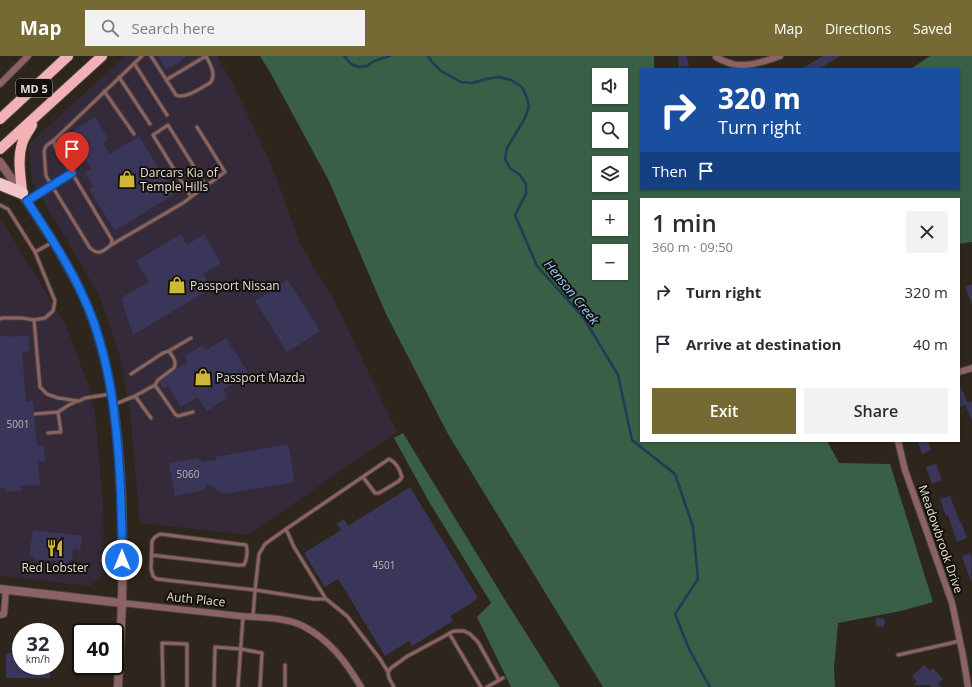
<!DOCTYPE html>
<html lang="en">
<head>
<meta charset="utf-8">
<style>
  body { margin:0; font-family:"Open Sans",sans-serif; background:#f2f2f3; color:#2b2b33; height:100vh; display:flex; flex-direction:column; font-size:15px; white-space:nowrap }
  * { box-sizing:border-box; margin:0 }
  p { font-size:13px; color:#7c7c81 }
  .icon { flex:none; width:22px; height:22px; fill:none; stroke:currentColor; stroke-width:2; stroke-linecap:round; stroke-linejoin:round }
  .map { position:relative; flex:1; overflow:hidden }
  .drawer { position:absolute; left:640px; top:142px; width:320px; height:244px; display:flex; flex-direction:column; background:#fff; border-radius:0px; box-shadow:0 1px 3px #0004 }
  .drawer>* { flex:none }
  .top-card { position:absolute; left:640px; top:12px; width:320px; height:122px; border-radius:0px; box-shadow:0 1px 3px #0004; background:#1a4fa0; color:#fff; overflow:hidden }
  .controls { position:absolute; left:592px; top:12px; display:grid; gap:8px }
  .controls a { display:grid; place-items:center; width:36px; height:36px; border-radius:0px; background:#fff; box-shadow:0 1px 3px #0004; font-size:20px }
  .speed { position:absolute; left:12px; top:567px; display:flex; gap:8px; font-size:20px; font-weight:700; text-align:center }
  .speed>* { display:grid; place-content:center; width:52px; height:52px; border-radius:50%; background:#fff; box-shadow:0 1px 3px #0004; line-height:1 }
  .speed small { font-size:10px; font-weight:400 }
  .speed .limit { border:2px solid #111; border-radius:6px; background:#fff; color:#111 }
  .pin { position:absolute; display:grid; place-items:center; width:34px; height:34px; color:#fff; margin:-41px -17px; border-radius:50% 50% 50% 0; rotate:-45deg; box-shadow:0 0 4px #0007 }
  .pin .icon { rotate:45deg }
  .me { position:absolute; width:44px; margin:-22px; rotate:0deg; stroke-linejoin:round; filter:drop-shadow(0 0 3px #0008) }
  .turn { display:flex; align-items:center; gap:14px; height:84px; padding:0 12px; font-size:18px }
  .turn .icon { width:52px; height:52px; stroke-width:2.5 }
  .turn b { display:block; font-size:28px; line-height:34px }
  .then { display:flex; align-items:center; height:38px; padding:0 12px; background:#0003; gap:8px; font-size:15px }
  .round { display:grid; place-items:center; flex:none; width:42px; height:42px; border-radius:0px; background:#f2f2f3 }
  .head { display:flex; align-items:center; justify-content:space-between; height:68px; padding:0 12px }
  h1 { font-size:24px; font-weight:600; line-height:30px }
  .cta { display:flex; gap:8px; margin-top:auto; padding:8px 12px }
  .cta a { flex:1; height:46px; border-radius:0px; background:#756a34; color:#fff; font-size:16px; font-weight:600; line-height:46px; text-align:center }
  .cta a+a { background:#f2f2f3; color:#2b2b33 }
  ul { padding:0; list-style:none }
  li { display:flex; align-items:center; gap:12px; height:52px; padding:0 12px }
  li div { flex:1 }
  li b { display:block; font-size:15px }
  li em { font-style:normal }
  header { display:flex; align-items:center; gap:24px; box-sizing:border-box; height:56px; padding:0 20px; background:#756a34; color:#fff }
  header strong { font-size:19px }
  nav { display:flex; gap:22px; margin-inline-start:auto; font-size:14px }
  .search { width:280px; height:36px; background:#f2f2f3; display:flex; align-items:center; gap:10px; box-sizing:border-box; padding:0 14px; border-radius:0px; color:#7c7c81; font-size:15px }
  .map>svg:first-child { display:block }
  .commercial { fill:#342a3a }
  .forest { fill:#395f46; fill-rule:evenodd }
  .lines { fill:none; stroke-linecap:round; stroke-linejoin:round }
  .stream { stroke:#1c3c57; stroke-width:2.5 }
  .building { fill:#3a3659 }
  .service-casing { stroke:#4b443a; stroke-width:5 }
  .minor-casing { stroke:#4b443a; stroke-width:8 }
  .tertiary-casing { stroke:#4b443a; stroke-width:10 }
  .trunk-casing { stroke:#4b443a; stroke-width:12 }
  .motorway-casing { stroke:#4b443a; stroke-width:14 }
  .service { stroke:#8c6265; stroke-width:3 }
  .minor { stroke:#8c6265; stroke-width:6 }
  .tertiary { stroke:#8c6265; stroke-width:8 }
  .trunk { stroke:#f2b2b5; stroke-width:10 }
  .motorway { stroke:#f2c7c9; stroke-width:12 }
  .route-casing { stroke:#114b97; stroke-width:10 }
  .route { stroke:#1a73e8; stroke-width:7 }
  .labels { text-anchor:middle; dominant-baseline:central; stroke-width:4; stroke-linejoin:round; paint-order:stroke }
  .number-label { font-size:10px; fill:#bab5b8 }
  .shield { fill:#13100b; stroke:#a5a19a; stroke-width:1 }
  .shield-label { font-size:11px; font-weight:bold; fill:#e4dfd8 }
  .poi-label { font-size:12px; fill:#e4dfd8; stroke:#13100b; text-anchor:start }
  .street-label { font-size:12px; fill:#e4dfd8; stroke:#13100b }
  .water-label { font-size:13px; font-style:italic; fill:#94cbfc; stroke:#13100b }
</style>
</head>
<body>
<header>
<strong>Map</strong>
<div class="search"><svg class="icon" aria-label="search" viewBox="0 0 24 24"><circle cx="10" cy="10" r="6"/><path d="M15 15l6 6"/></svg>Search here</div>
<nav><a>Map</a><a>Directions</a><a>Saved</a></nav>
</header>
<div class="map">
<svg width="972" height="631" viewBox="0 0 972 631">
  <rect width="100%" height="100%" fill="#2e261c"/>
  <path class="commercial" d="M 125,0 L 217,0 L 233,28 L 270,106 L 302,192 L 333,242 L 397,376 L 248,479 L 140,467 L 130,356 L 121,303 L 99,239 L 31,124 L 29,88 Z
    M 0,162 L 66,269 L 88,329 L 95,356 L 103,450 L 104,519 L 90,530 L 0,520 Z"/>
  <path class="forest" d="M 260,0 L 654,0 L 654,13 L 641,13 L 641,133 L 959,133 L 959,13 L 911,13 L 930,0 L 972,0 L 972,186 L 959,188 L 959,143 L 641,143 L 641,385 L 827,385 L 839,407 L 890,408 L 933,546 L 901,555 L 838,567 L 834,613 L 835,631 L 603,631 L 448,378 L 386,258 L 329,125 L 270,16 ZM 599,19 L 621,19 L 621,41 L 599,41 ZM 599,63 L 621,63 L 621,85 L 599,85 ZM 599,107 L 621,107 L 621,129 L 599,129 ZM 599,151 L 621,151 L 621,173 L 599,173 ZM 599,195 L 621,195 L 621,217 L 599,217 Z
    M 403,377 L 502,539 L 560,631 L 511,631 L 477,561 L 491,547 L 428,444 L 394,382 Z"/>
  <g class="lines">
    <path class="stream" d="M 344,0 L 351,8 L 359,11 L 367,10 L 374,5 L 390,0
      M 428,0 L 432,6 L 441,15 L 461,26 L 472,27 L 486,23 L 499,21 L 511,24 L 522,31 L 527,42 L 529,50 L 525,62 L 507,92 L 505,103 L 510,112 L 520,119 L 526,128 L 526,138 L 515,159 L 537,210 L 583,261 L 618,319 L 632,384 L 675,418 L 693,471 L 698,523 L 675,558 L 689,593 L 710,631"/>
  </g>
  <path class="building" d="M 158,0 L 187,0 L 172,11 L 172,10 L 166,13 Z
    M 678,0 L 687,0 L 689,10 L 679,11 Z
    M 823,0 L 840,0 L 819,13 L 801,13 Z
    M 95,61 L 108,83 L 103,87 L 110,98 L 139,80 L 174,138 L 115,175 L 89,133 L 93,130 L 85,116 L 91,113 L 83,100 L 76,104 L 62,82 Z
    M 181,178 L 187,189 L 204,178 L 221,207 L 203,218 L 212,232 L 133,279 L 121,242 L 149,226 L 136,205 Z
    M 288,224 L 320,275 L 287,296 L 255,245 Z
    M 972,228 L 972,248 L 965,231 Z
    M 11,279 L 12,281 L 28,279 L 30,295 L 22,296 L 26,346 L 33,345 L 34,355 L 32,358 L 33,360 L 34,361 L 37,390 L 44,390 L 45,405 L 38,405 L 40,429 L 21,430 L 21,435 L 6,436 L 5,432 L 0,432 L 0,280 Z
    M 226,282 L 249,318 L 223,334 L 227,342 L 207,355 L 198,341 L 181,351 L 168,330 L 163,333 L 160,327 L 160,326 L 177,313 L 188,306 L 185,300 L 203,289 L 206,294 Z
    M 959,328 L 968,347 L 972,345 L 972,364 L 965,349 L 966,348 L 959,352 Z
    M 924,385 L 928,385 L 931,394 L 922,398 L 918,387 Z
    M 288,388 L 295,426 L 224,438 L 208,428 L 203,434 L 175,440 L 169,407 L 197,402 L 203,406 L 216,404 L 216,401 Z
    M 936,408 L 942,424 L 932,428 L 926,411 Z
    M 410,431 L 478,542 L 472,546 L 472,547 L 450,560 L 453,565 L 412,590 L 409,585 L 385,600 L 338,523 L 325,531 L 304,497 L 341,474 L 337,468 L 344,463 L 348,470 Z
    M 950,440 L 960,467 L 961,466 L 967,482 L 957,486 L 948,459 L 946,460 L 940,443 Z
    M 33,474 L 82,480 L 80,494 L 73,493 L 72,504 L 69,504 L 68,510 L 55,509 L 56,505 L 34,503 L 34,500 L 29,499 Z
    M 970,497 L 972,503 L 971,526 L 962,500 Z
    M 876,562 L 885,563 L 884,571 L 876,570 Z
    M 6,597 L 21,597 L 21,610 L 50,610 L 50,622 L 6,622 Z
    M 924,609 L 930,615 L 933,612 L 943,623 L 938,628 L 941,631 L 932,631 L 930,629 L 913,629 L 917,626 L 912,620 Z"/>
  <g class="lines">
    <g class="service-casing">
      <path id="service" d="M 151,0 L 176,39 C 185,44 202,31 210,27 C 217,19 210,8 206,0
        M 134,7 L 167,59
        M 119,21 L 150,68
        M 166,24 L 206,0
        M 104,35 L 134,78
        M 197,71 L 225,116 L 203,132
        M 72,117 C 66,108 54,94 54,84 L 142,0
        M 27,145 C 43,136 57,126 72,117 L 112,184 L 111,189 C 103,195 99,200 90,192 L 52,130 L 46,120 L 44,95 L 46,90 L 54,84
        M 0,149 L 8,153 L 35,196 L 55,245 L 53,255 L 45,262 L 34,264 L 22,262 L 2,262 L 0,263
        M 111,189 L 183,147 L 203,132 L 203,125 L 168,69 L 153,79 L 191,141
        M 35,196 L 53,186
        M 34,264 L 40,331 L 47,338 L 58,342 L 79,345 L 85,342 L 111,338
        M 131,318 L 163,297 L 169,295
        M 155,329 L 158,324 L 174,312 C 177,305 173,301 169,295 L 191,282
        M 135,340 L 155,329 L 175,358 L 178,360 L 193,356
        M 113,349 L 135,340 L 151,362
        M 35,358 L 58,356 L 69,349 L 77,345
        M 48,377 L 61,376 L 58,356
        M 363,421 L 375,437 L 379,437 L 399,425 L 402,421 C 400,414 396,406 389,403 L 286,473 L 294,491 L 326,543 L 347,560 L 380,603 L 388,616
        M 286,473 L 265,488 L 259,498 L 255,534 L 314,543 L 326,543
        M 151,499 L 237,509 L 244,509 C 247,504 248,494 246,489 L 160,478 L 155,481 L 152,485 L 151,513 L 153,520 L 157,523 L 255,534 L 253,560
        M 449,577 L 481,631
        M 898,599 L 960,585
        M 163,631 L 162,587 L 187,588 L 187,631
        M 214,631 L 215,591 L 241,593 L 262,597 L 260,631
        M 238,631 L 243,560
        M 285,631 L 285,609
        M 394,631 L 389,622 L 388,616 L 391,612 L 406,601 L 454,575 L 464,575 L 470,578 L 478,586 L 499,624
        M 487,631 L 503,622"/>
    </g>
    <g class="minor-casing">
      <path id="minor" d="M 716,1 C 723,5 731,9 740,9 C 752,10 769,4 780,0
        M 0,28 L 28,0
        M 959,316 L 972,312
        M 898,385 L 905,414 L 952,547 L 963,600 L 968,631
        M 122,547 C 161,551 201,556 240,560 C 261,562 284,561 303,570 C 330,584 346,606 361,631
        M 0,559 L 4,558 L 6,533"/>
    </g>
    <g class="tertiary-casing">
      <path id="tertiary" d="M 0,106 C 21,136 41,166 60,197 C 73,220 86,243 94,268 C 112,319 118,375 121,428 C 123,468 123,507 122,546 C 121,575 119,603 118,631
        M 0,533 L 122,547"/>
    </g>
    <g class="trunk-casing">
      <path id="trunk" d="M 0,63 L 68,0
        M 0,93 L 102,0
        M 22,137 C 21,121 17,104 22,88 C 24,81 29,75 32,69"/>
    </g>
    <g class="motorway-casing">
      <path id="motorway" d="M 0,128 L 22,137"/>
    </g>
    <use href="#service" class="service"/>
    <use href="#minor" class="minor"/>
    <use href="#tertiary" class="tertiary"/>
    <use href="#trunk" class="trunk"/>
    <use href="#motorway" class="motorway"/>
  </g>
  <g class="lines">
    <g class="route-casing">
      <path id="route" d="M 72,117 L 27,145 C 53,184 79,224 94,267 C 101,287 106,308 110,329 C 120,387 122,445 122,504"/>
    </g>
    <use href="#route" class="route"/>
  </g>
  <defs>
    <g id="shop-bare" transform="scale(1.38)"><path d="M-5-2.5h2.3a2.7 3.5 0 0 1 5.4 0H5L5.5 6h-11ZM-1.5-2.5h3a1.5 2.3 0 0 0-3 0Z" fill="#d0b736" stroke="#13100b" stroke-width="2.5" paint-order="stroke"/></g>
    <g id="restaurant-bare" transform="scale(1.38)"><path d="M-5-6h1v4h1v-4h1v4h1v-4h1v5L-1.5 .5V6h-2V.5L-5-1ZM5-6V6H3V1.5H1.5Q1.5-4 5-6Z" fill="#d0b736" stroke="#13100b" stroke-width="2.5" paint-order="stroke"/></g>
  </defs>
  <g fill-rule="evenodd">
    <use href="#shop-bare" x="127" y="123"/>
    <use href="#shop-bare" x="177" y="229"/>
    <use href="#shop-bare" x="203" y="321"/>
    <use href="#restaurant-bare" x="55" y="492"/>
  </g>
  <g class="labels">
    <g class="number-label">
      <text x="18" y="368">5001</text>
      <text x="188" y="418">5060</text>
      <text x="384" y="509">4501</text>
    </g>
    <rect class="shield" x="16" y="23" width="36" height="18" rx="3"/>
    <g class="shield-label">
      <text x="34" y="32">MD 5</text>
    </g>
    <g class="poi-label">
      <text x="140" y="116">Darcars Kia of<tspan x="140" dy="14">Temple Hills</tspan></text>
      <text x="190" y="229">Passport Nissan</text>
      <text x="216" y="321">Passport Mazda</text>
      <text x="55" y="511" text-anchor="middle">Red Lobster</text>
    </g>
    <g class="street-label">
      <text transform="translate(941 483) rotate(71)">Meadowbrook Drive</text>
      <text transform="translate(196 543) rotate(6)">Auth Place</text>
    </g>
    <g class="water-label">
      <text transform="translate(572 236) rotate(51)">Henson Creek</text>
    </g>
  </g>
</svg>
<div class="controls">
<a><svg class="icon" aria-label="sound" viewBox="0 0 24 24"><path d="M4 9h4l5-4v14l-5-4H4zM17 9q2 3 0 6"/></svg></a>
<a><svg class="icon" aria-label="search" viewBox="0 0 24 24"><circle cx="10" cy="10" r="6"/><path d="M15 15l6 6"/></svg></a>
<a><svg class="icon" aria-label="layers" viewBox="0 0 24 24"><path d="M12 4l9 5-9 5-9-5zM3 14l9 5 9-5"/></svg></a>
<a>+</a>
<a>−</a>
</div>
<div class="speed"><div>32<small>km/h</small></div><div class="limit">40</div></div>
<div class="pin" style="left:72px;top:117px;background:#d93025"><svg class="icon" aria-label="arrive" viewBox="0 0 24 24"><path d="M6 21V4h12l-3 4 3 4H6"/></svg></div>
<svg class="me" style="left:122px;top:504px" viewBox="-20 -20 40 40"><circle r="17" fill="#1a73e8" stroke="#fff" stroke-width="3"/><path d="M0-11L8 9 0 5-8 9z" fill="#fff"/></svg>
<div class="top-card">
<div class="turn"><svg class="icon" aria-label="right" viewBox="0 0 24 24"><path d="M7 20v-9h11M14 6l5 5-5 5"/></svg><div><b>320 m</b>Turn right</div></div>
<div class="then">Then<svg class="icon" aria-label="arrive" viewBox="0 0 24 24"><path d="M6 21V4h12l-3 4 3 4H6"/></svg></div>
</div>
<section class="drawer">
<div class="head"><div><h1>1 min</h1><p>360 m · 09:50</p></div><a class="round"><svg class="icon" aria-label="close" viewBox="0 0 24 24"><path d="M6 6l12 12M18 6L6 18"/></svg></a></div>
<ul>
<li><svg class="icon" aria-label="right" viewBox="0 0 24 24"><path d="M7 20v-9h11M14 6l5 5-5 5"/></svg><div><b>Turn right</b></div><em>320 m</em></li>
<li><svg class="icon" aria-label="arrive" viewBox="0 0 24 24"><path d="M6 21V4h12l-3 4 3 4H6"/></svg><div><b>Arrive at destination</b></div><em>40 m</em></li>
</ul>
<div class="cta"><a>Exit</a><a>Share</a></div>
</section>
</div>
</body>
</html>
